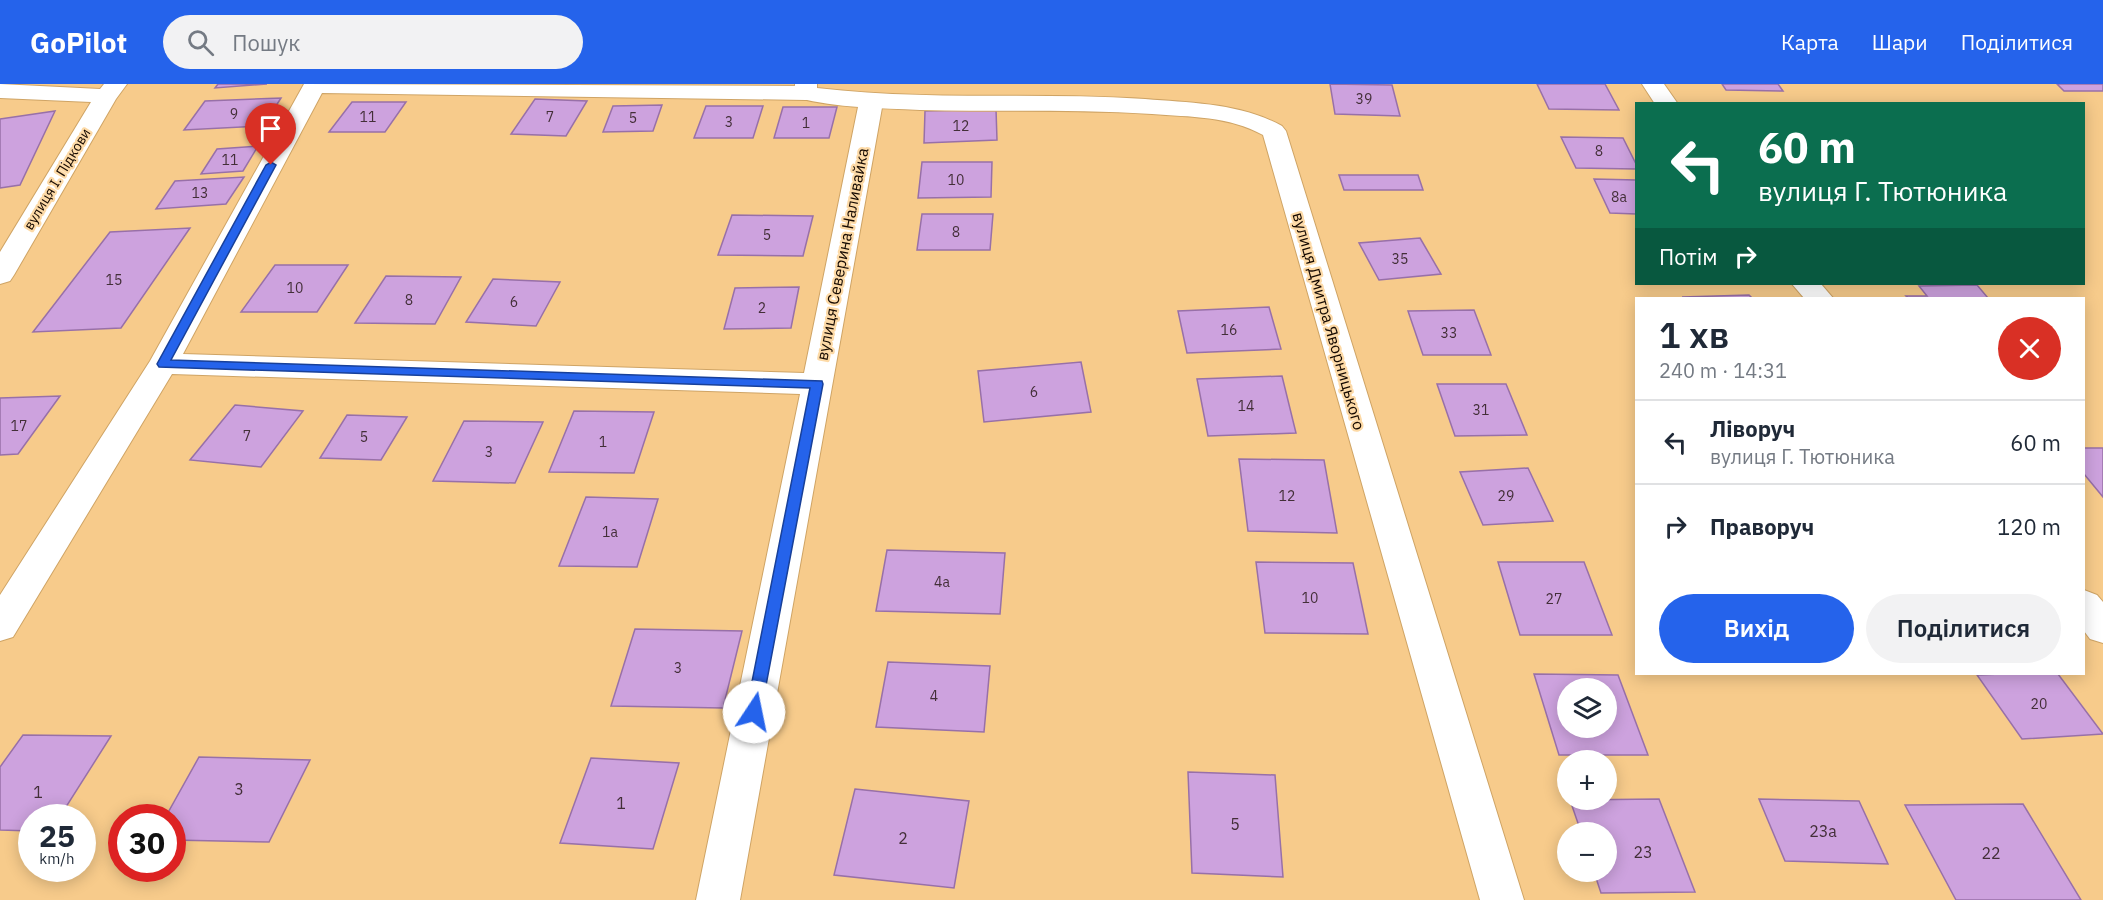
<!DOCTYPE html>
<html lang="uk">
<head>
<meta charset="utf-8">
<style>
  body { margin:0; font-family:"IBM Plex Sans",sans-serif; background:#f2f2f3; color:#1f2937; height:100vh; display:flex; flex-direction:column; font-size:22px; white-space:nowrap }
  * { box-sizing:border-box; margin:0 }
  p { font-size:20px; color:#747a83 }
  .icon { flex:none; width:33px; height:33px; fill:none; stroke:currentColor; stroke-width:2; stroke-linecap:round; stroke-linejoin:round }
  .map { position:relative; flex:1; overflow:hidden }
  .side { position:absolute; left:1635px; top:213px; width:450px; height:378px; display:flex; flex-direction:column; background:#fff; border-radius:0px; box-shadow:0 3px 15px #0003 }
  .side>* { flex:none }
  .guide { position:absolute; left:1635px; top:18px; width:450px; height:183px; border-radius:0px; box-shadow:0 3px 15px #0003; background:#0b6e4f; color:#fff; overflow:hidden }
  .buttons { position:absolute; left:1557px; top:594px; display:grid; gap:12px }
  .buttons a { display:grid; place-items:center; width:60px; height:60px; border-radius:50%; background:#fff; box-shadow:0 3px 15px #0003; font-size:30px }
  .speed { position:absolute; left:18px; top:720px; display:flex; gap:12px; font-size:30px; font-weight:700; text-align:center }
  .speed>* { display:grid; place-content:center; width:78px; height:78px; border-radius:50%; background:#fff; box-shadow:0 3px 15px #0003; line-height:1 }
  .speed small { font-size:15px; font-weight:400 }
  .speed .limit { border:9px solid #d22; background:#fff; color:#111 }
  .pin { position:absolute; display:grid; place-items:center; width:51px; height:51px; color:#fff; margin:-62px -26px; border-radius:50% 50% 50% 0; rotate:-45deg; box-shadow:0 0 6px #0007 }
  .pin .icon { rotate:45deg }
  .me { position:absolute; width:66px; margin:-33px; rotate:11deg; stroke-linejoin:round; filter:drop-shadow(0 0 4px #0008) }
  .turn { display:flex; align-items:center; gap:21px; height:126px; padding:0 24px; font-size:27px }
  .turn .icon { width:78px; height:78px; stroke-width:2.5 }
  .turn b { display:block; font-size:42px; line-height:51px }
  .then { display:flex; align-items:center; height:57px; padding:0 24px; background:#0003; gap:12px; font-size:22px }
  .round { display:grid; place-items:center; flex:none; width:63px; height:63px; border-radius:32px; background:#f2f2f3 }
  .summary { display:flex; align-items:center; justify-content:space-between; height:102px; padding:0 24px }
  h1 { font-size:36px; font-weight:600; line-height:45px }
  .primary-button { display:flex; gap:12px; margin-top:auto; padding:12px 24px }
  .primary-button a { flex:1; height:69px; border-radius:36px; background:#2563eb; color:#fff; font-size:24px; font-weight:600; line-height:69px; text-align:center }
  .primary-button a+a { background:#f2f2f3; color:#1f2937 }
  ul { padding:0; list-style:none }
  li { display:flex; align-items:center; gap:18px; height:84px; padding:0 24px; border-top:2px solid #e0e1e3 }
  li div { flex:1 }
  li b { display:block; font-size:22px }
  li em { font-style:normal }
  header { display:flex; align-items:center; gap:36px; box-sizing:border-box; height:84px; padding:0 30px; background:#2563eb; color:#fff }
  header strong { font-size:28px }
  nav { display:flex; gap:33px; margin-inline-start:auto; font-size:21px }
  .search { width:420px; height:54px; background:#f2f2f3; display:flex; align-items:center; gap:15px; box-sizing:border-box; padding:0 21px; border-radius:33px; color:#747a83; font-size:22px }
  .map>svg:first-child { display:block }
  .building { fill:#cda2de; stroke:#9870a8; stroke-width:1.5; fill-rule:evenodd }
  .lines { fill:none; stroke-linecap:round; stroke-linejoin:round }
  .street-casing { stroke:#cfa465; stroke-width:2 }
  .secondary-casing { stroke:#cfa465; stroke-width:2 }
  .street { fill:#fff; fill-rule:evenodd }
  .secondary { fill:#fff; fill-rule:evenodd }
  .route { fill:#2563eb; stroke:#184099; stroke-width:1.5 }
  .labels { text-anchor:middle; dominant-baseline:central; stroke-width:4.5; stroke-linejoin:round; paint-order:stroke }
  .number-label { font-size:14px; fill:#432f38 }
  .far-street-label { font-size:14px; fill:#150900; stroke:#fddaa7 }
  .street-label { font-size:16px; fill:#150900; stroke:#fddaa7 }
  .near-number-label { font-size:16px; fill:#432f38 }
</style>
</head>
<body>
<header>
<strong>GoPilot</strong>
<div class="search"><svg class="icon" aria-label="search" viewBox="0 0 24 24"><circle cx="10" cy="10" r="6"/><path d="M15 15l6 6"/></svg>Пошук</div>
<nav><a>Карта</a><a>Шари</a><a>Поділитися</a></nav>
</header>
<div class="map">
<svg width="2103" height="816" viewBox="0 0 2103 816">
  <rect width="100%" height="100%" fill="#f7cb8b"/>
  <path class="building" d="M 218,0 L 267,0 L 215,4 Z
    M 1330,0 L 1392,1 L 1400,32 L 1335,30 Z
    M 1537,0 L 1605,0 L 1619,26 L 1549,25 Z
    M 1722,0 L 1778,0 L 1783,7 L 1726,6 Z
    M 2057,0 L 2103,0 L 2103,7 L 2064,7 Z
    M 281,14 L 263,42 L 184,46 L 205,17 Z
    M 535,15 L 587,17 L 566,52 L 511,50 Z
    M 352,18 L 406,18 L 385,48 L 329,48 Z
    M 662,21 L 653,47 L 603,48 L 613,22 Z
    M 706,22 L 763,22 L 753,54 L 694,54 Z
    M 783,23 L 837,23 L 829,54 L 774,54 Z
    M 996,25 L 997,56 L 924,59 L 925,27 Z
    M 55,27 L 20,101 L 0,104 L 0,35 Z
    M 1561,53 L 1623,54 L 1636,80 L 1636,85 L 1576,84 Z
    M 258,62 L 243,87 L 201,90 L 217,65 Z
    M 922,78 L 992,78 L 991,113 L 918,114 Z
    M 1339,91 L 1418,91 L 1423,106 L 1344,106 Z
    M 244,93 L 226,120 L 156,125 L 175,97 Z
    M 1594,95 L 1636,96 L 1636,130 L 1610,129 Z
    M 922,130 L 993,130 L 990,166 L 917,166 Z
    M 732,131 L 813,132 L 803,172 L 718,171 Z
    M 190,144 L 121,244 L 33,248 L 110,148 Z
    M 1420,154 L 1441,190 L 1379,196 L 1359,159 Z
    M 275,181 L 348,181 L 317,228 L 241,228 Z
    M 386,192 L 461,193 L 435,240 L 355,239 Z
    M 493,195 L 560,198 L 536,242 L 466,238 Z
    M 1977,201 L 1988,214 L 1908,214 L 1906,212 L 1927,212 L 1919,202 Z
    M 799,203 L 791,244 L 724,245 L 735,204 Z
    M 1749,211 L 1752,214 L 1682,213 Z
    M 1269,223 L 1281,265 L 1187,269 L 1178,227 Z
    M 1474,226 L 1491,271 L 1423,271 L 1408,227 Z
    M 1081,278 L 1091,328 L 984,338 L 978,287 Z
    M 1282,292 L 1296,349 L 1208,352 L 1197,295 Z
    M 1437,300 L 1506,300 L 1527,351 L 1455,352 Z
    M 60,312 L 18,370 L 0,371 L 0,314 Z
    M 235,321 L 303,327 L 261,383 L 190,376 Z
    M 574,327 L 654,328 L 634,389 L 549,388 Z
    M 347,331 L 407,333 L 381,376 L 320,374 Z
    M 464,337 L 543,338 L 515,399 L 433,397 Z
    M 2084,364 L 2103,364 L 2103,413 L 2084,390 Z
    M 1239,375 L 1324,376 L 1337,449 L 1248,447 Z
    M 1528,384 L 1553,437 L 1483,441 L 1460,388 Z
    M 586,413 L 658,415 L 637,483 L 559,482 Z
    M 887,466 L 1005,469 L 1000,530 L 876,527 Z
    M 1256,478 L 1353,479 L 1368,550 L 1265,549 Z
    M 1498,478 L 1584,478 L 1612,551 L 1520,551 Z
    M 635,545 L 742,547 L 723,624 L 611,622 Z
    M 888,578 L 990,582 L 984,648 L 876,643 Z
    M 1534,590 L 1618,591 L 1648,671 L 1559,671 ZM 1568,604 L 1606,604 L 1606,644 L 1568,644 Z
    M 2001,590 L 2058,590 L 2103,650 L 2022,655 L 1977,591 Z
    M 23,651 L 111,652 L 59,734 L 32,734 L 32,747 L 0,746 L 0,683 Z
    M 199,673 L 310,676 L 269,758 L 172,756 L 172,734 L 165,734 Z
    M 591,674 L 679,679 L 653,765 L 560,759 Z
    M 1188,688 L 1275,691 L 1283,793 L 1192,789 Z
    M 855,705 L 969,717 L 954,804 L 834,791 Z
    M 1659,715 L 1695,808 L 1601,809 L 1594,788 L 1606,788 L 1606,748 L 1581,748 L 1570,716 Z
    M 1759,715 L 1859,717 L 1888,780 L 1785,777 Z
    M 2023,720 L 2081,816 L 1956,816 L 1905,721 Z"/>
  <g class="lines">
    <g class="street-casing">
      <path id="street" d="M 0,0 L 100,5 L 104,0 L 127,0 L 116,15 L 14,191 L 10,197 L 0,200 L 0,168 L 91,18 L 0,14 Z
        M 304,0 L 806,2 L 814,4 L 817,9 L 814,14 L 806,16 L 322,9 L 183,270 L 804,289 L 859,18 L 863,13 L 871,11 L 879,13 L 883,18 L 740,816 L 696,816 L 800,310 L 172,290 L 13,553 L 0,557 L 0,511 L 150,277 Z
        M 1642,0 L 1664,0 L 1678,20 L 1655,20 Z
        M 1792,200 L 1821,200 L 1833,214 L 1804,214 Z
        M 2084,506 L 2097,511 L 2103,518 L 2103,559 L 2090,555 L 2084,547 Z"/>
    </g>
    <g class="secondary-casing">
      <path id="secondary" d="M 795,0 L 817,0 L 817,4 C 926,17 1036,8 1145,15 C 1192,19 1240,19 1282,42 L 1286,47 L 1524,816 L 1480,816 L 1263,51 C 1229,32 1190,33 1152,30 C 1075,25 998,28 920,26 C 880,24 837,24 798,14 L 795,9 Z"/>
    </g>
    <use href="#street" class="street"/>
    <use href="#secondary" class="secondary"/>
  </g>
  <path class="route" d="M 271,78 L 276,81 L 171,276 L 822,297 L 823,300 L 760,633 L 754,636 L 749,633 L 746,628 L 810,304 L 159,283 L 157,280 L 266,81 Z"/>
  <g class="labels">
    <g class="number-label">
      <text x="1364" y="15">39</text>
      <text x="234" y="30">9</text>
      <text x="368" y="33">11</text>
      <text x="550" y="33">7</text>
      <text x="633" y="34">5</text>
      <text x="729" y="38">3</text>
      <text x="806" y="39">1</text>
      <text x="961" y="42">12</text>
      <text x="1599" y="67">8</text>
      <text x="230" y="76">11</text>
      <text x="956" y="96">10</text>
      <text x="200" y="109">13</text>
      <text x="1619" y="113">8а</text>
      <text x="956" y="148">8</text>
      <text x="767" y="151">5</text>
      <text x="1400" y="175">35</text>
      <text x="114" y="196">15</text>
      <text x="295" y="204">10</text>
      <text x="409" y="216">8</text>
      <text x="514" y="218">6</text>
      <text x="762" y="224">2</text>
      <text x="1229" y="246">16</text>
      <text x="1449" y="249">33</text>
      <text x="1034" y="308">6</text>
      <text x="1246" y="322">14</text>
      <text x="1481" y="326">31</text>
      <text x="19" y="342">17</text>
      <text x="247" y="352">7</text>
      <text x="364" y="353">5</text>
      <text x="603" y="358">1</text>
      <text x="489" y="368">3</text>
      <text x="1287" y="412">12</text>
      <text x="1506" y="412">29</text>
      <text x="610" y="448">1а</text>
      <text x="942" y="498">4а</text>
      <text x="1310" y="514">10</text>
      <text x="1554" y="515">27</text>
      <text x="678" y="584">3</text>
      <text x="934" y="612">4</text>
      <text x="2039" y="620">20</text>
    </g>
    <g class="far-street-label">
      <text transform="translate(57 95) rotate(-59)">вулиця І. Підкови</text>
    </g>
    <g class="street-label">
      <text transform="translate(842 170) rotate(-79)">вулиця Северина Наливайка</text>
      <text transform="translate(1329 237) rotate(74)">вулиця Дмитра Яворницького</text>
    </g>
    <g class="near-number-label">
      <text x="239" y="705">3</text>
      <text x="38" y="708">1</text>
      <text x="621" y="719">1</text>
      <text x="1235" y="740">5</text>
      <text x="1823" y="747">23а</text>
      <text x="903" y="754">2</text>
      <text x="1643" y="768">23</text>
      <text x="1991" y="769">22</text>
    </g>
  </g>
</svg>
<div class="buttons">
<a><svg class="icon" aria-label="layers" viewBox="0 0 24 24"><path d="M12 4l9 5-9 5-9-5zM3 14l9 5 9-5"/></svg></a>
<a>+</a>
<a>−</a>
</div>
<div class="speed"><div>25<small>km/h</small></div><div class="limit">30</div></div>
<div class="pin" style="left:271px;top:81px;background:#d93025"><svg class="icon" aria-label="arrive" viewBox="0 0 24 24"><path d="M6 21V4h12l-3 4 3 4H6"/></svg></div>
<svg class="me" style="left:754px;top:628px" viewBox="-20 -20 40 40"><circle r="19" fill="#fff"/><path d="M0-13L10 11 0 6-10 11z" fill="#2563eb"/></svg>
<div class="guide">
<div class="turn"><svg class="icon" aria-label="left" viewBox="0 0 24 24"><path d="M17 20v-9H6M10 6l-5 5 5 5"/></svg><div><b>60 m</b>вулиця Г. Тютюника</div></div>
<div class="then">Потім<svg class="icon" aria-label="right" viewBox="0 0 24 24"><path d="M7 20v-9h11M14 6l5 5-5 5"/></svg></div>
</div>
<section class="side">
<div class="summary"><div><h1>1 хв</h1><p>240 m · 14:31</p></div><a class="round" style="background:#d93025;color:#fff"><svg class="icon" aria-label="close" viewBox="0 0 24 24"><path d="M6 6l12 12M18 6L6 18"/></svg></a></div>
<ul>
<li><svg class="icon" aria-label="left" viewBox="0 0 24 24"><path d="M17 20v-9H6M10 6l-5 5 5 5"/></svg><div><b>Ліворуч</b><p>вулиця Г. Тютюника</p></div><em>60 m</em></li>
<li><svg class="icon" aria-label="right" viewBox="0 0 24 24"><path d="M7 20v-9h11M14 6l5 5-5 5"/></svg><div><b>Праворуч</b></div><em>120 m</em></li>
</ul>
<div class="primary-button"><a>Вихід</a><a>Поділитися</a></div>
</section>
</div>
</body>
</html>
